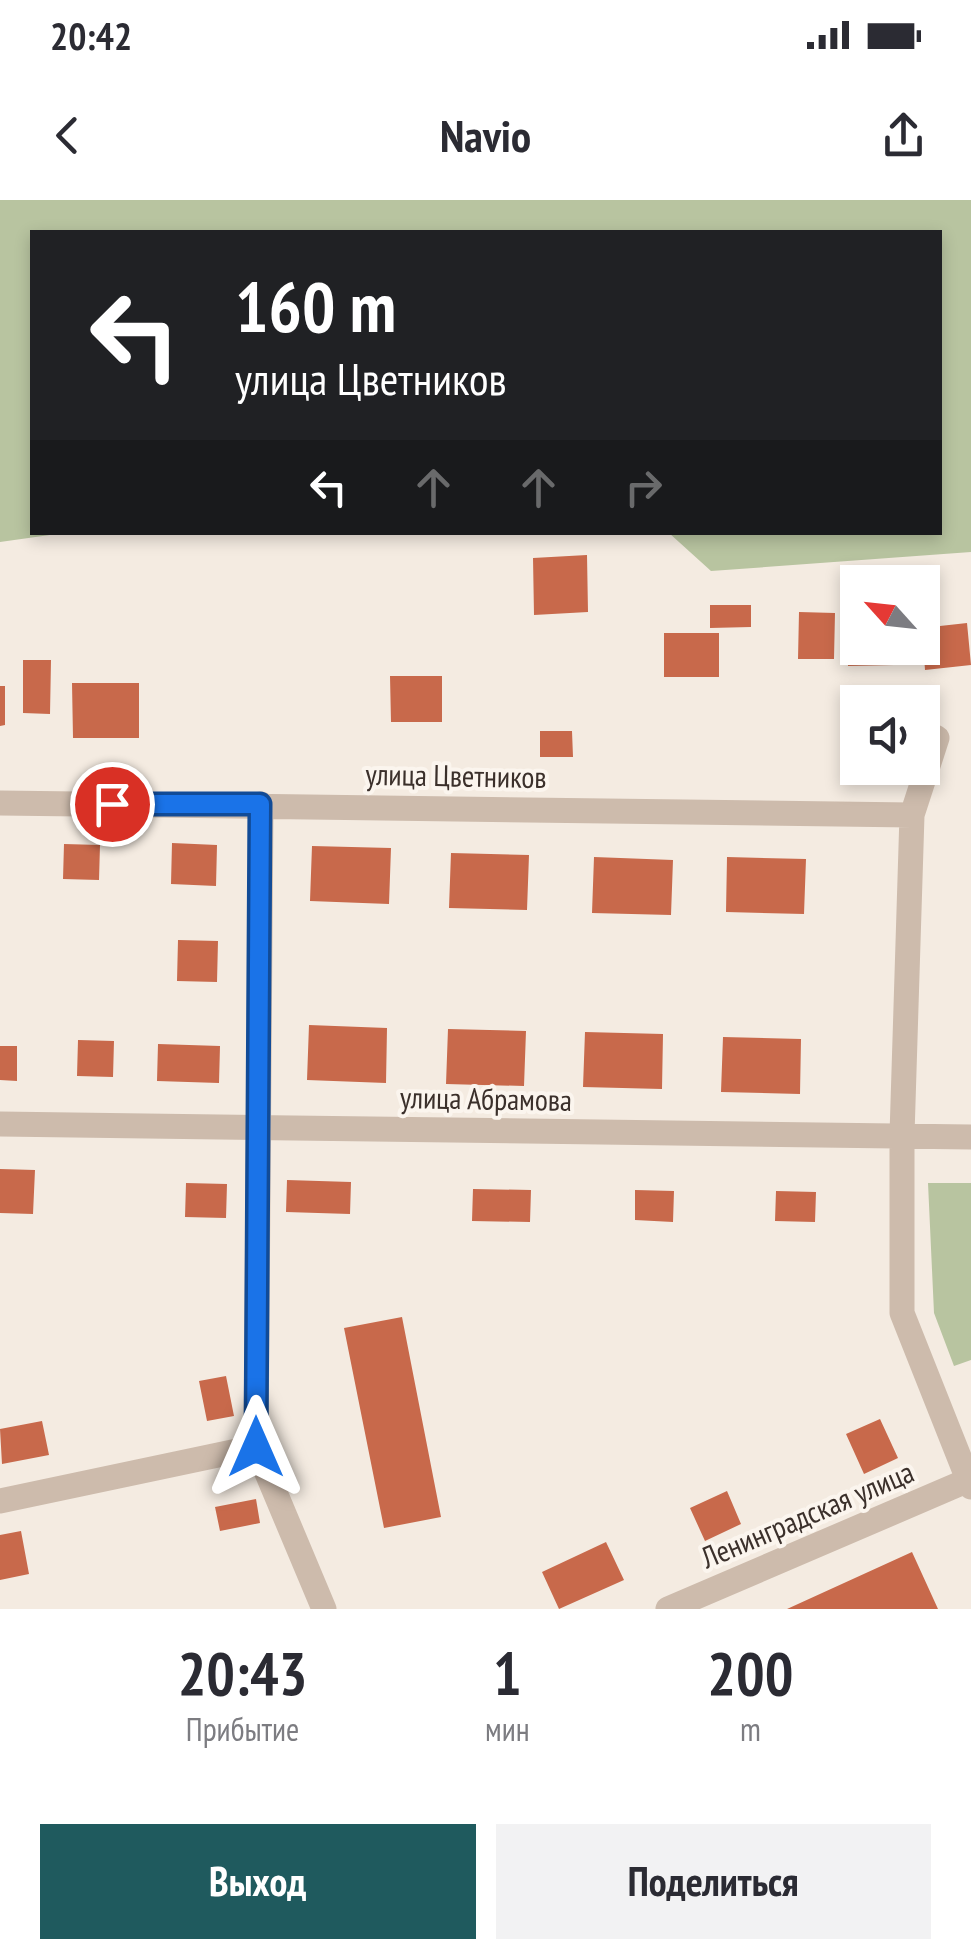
<!DOCTYPE html>
<html lang="ru">
<head>
<meta charset="utf-8">
<style>
  body { margin:0; font-family:"PT Sans Narrow",sans-serif; background:#f2f2f3; color:#2b2b33; height:100vh; display:flex; flex-direction:column; font-size:38px; white-space:nowrap }
  * { box-sizing:border-box; margin:0 }
  p { font-size:32px; color:#7c7c81 }
  .icon { flex:none; width:55px; height:55px; fill:none; stroke:currentColor; stroke-width:2; stroke-linecap:round; stroke-linejoin:round }
  .map { position:relative; height:1409px; overflow:hidden }
  .drawer { display:flex; flex-direction:column; background:#fff; flex:1 }
  .drawer>* { flex:none }
  .hud { position:absolute; left:30px; top:30px; width:912px; height:305px; border-radius:0px; box-shadow:0 5px 15px #0003; background:#202124; color:#fff; overflow:hidden }
  .needle { width:65px; rotate:297deg }
  .buttons { position:absolute; left:840px; top:365px; display:grid; gap:20px }
  .buttons a { display:grid; place-items:center; width:100px; height:100px; border-radius:0px; background:#fff; box-shadow:0 5px 15px #0003; font-size:50px }
  .pin { position:absolute; display:grid; place-items:center; width:85px; height:85px; color:#fff; margin:-42px; border:5px solid #fff; border-radius:50%; box-shadow:0 2px 10px #0007 }
  .me { position:absolute; width:110px; margin:-55px; rotate:0deg; stroke-linejoin:round; filter:drop-shadow(0 0 8px #0008) }
  .turn { display:flex; align-items:center; gap:35px; height:210px; padding:0 40px; font-size:45px }
  .turn .icon { width:130px; height:130px; stroke-width:2.5 }
  .turn b { display:block; font-size:70px; line-height:85px }
  .lanes { display:flex; align-items:center; height:95px; padding:0 40px; background:#0003; justify-content:center; gap:50px; direction:ltr }
  .lanes .off { opacity:.35 }
  .eta { display:flex; justify-content:space-evenly; align-items:center; height:170px; text-align:center }
  .eta b { font-size:60px; font-weight:600; line-height:70px }
  .button { display:flex; gap:20px; margin-top:auto; padding:20px 40px }
  .button a { flex:1; height:115px; border-radius:0px; background:#1f5a5e; color:#fff; font-size:40px; font-weight:600; line-height:115px; text-align:center }
  .button a+a { background:#f2f2f3; color:#2b2b33 }
  .status { display:flex; justify-content:space-between; align-items:center; height:70px; padding:0 50px; background:#fff; direction:ltr }
  .status svg { height:28px; fill:currentColor }
  header { display:flex; justify-content:space-between; align-items:center; height:130px; padding:0 40px; background:#fff; font-size:45px; font-weight:600 }
  .map>svg:first-child { display:block }
  .green { fill:#b8c4a0 }
  .building { fill:#c8694b }
  .lines { fill:none; stroke-linecap:round; stroke-linejoin:round }
  .minor { stroke:#cdbbac; stroke-width:25 }
  .route-casing { stroke:#114b97; stroke-width:25 }
  .route { stroke:#1a73e8; stroke-width:18 }
  .labels { text-anchor:middle; dominant-baseline:central; stroke-width:8; stroke-linejoin:round; paint-order:stroke }
  .street-label { font-size:30px; fill:#3b302b; stroke:#fbf5ee }
</style>
</head>
<body>
<div class="status"><b>20:42</b><svg viewBox="0 0 49 12"><path d="M0 12V9h3v3zM5 12V6h3v6zM10 12V3h3v9zM15 12V0h3v12zM26 1h20v11H26zM47 4h2v5h-2z"/></svg></div>
<header><svg class="icon" aria-label="back" viewBox="0 0 24 24"><path d="M15 5l-7 7 7 7"/></svg>Navio<svg class="icon" aria-label="share" viewBox="0 0 24 24"><path d="M12 15V3M7 8l5-5 5 5M5 13v7h14v-7"/></svg></header>
<div class="map">
<svg width="971" height="1409" viewBox="0 0 971 1409">
  <rect width="100%" height="100%" fill="#f4ebe1"/>
  <path class="green" d="M 0,0 L 971,0 L 971,352 L 711,371 L 669,333 L 940,332 L 940,32 L 32,32 L 32,332 L 64,333 L 0,342 Z
    M 928,983 L 971,983 L 971,1160 L 954,1166 L 934,1113 Z"/>
  <path class="building" d="M 587,355 L 588,412 L 534,415 L 533,358 Z
    M 710,405 L 751,405 L 751,427 L 710,428 Z
    M 799,412 L 835,413 L 834,459 L 798,459 Z
    M 847,412 L 858,412 L 858,448 L 894,448 L 894,465 L 848,466 Z
    M 967,423 L 971,465 L 925,470 L 922,428 Z
    M 664,433 L 719,433 L 719,477 L 664,477 Z
    M 23,460 L 51,460 L 50,514 L 23,513 Z
    M 390,476 L 442,476 L 442,522 L 391,522 Z
    M 72,483 L 139,483 L 139,538 L 73,538 Z
    M 0,486 L 5,486 L 5,525 L 0,526 Z
    M 540,531 L 572,531 L 573,557 L 540,557 Z
    M 172,643 L 217,645 L 216,686 L 171,684 Z
    M 64,644 L 100,645 L 99,680 L 63,679 Z
    M 312,646 L 391,648 L 389,704 L 310,701 Z
    M 451,653 L 529,655 L 527,710 L 449,708 Z
    M 594,657 L 673,660 L 671,715 L 592,713 Z
    M 727,657 L 806,659 L 804,714 L 726,712 Z
    M 178,740 L 218,741 L 217,782 L 177,781 Z
    M 309,825 L 387,828 L 386,883 L 307,880 Z
    M 448,829 L 526,831 L 524,886 L 446,884 Z
    M 585,832 L 663,834 L 662,889 L 583,887 Z
    M 723,837 L 801,839 L 800,894 L 721,892 Z
    M 78,840 L 114,841 L 113,877 L 77,876 Z
    M 158,844 L 220,846 L 219,883 L 157,881 Z
    M 0,846 L 17,846 L 17,881 L 0,880 Z
    M 0,969 L 35,970 L 33,1014 L 0,1013 Z
    M 287,980 L 351,982 L 350,1014 L 286,1012 Z
    M 186,983 L 227,984 L 226,1018 L 185,1017 Z
    M 473,989 L 531,990 L 530,1022 L 472,1021 Z
    M 635,990 L 674,991 L 673,1022 L 635,1020 Z
    M 776,991 L 816,992 L 815,1022 L 775,1021 Z
    M 402,1117 L 441,1317 L 384,1328 L 344,1128 Z
    M 226,1176 L 234,1216 L 207,1221 L 199,1181 Z
    M 880,1219 L 898,1258 L 864,1274 L 846,1234 Z
    M 42,1221 L 49,1255 L 2,1264 L 0,1229 Z
    M 727,1291 L 741,1324 L 705,1341 L 690,1308 Z
    M 256,1299 L 260,1323 L 220,1331 L 215,1307 Z
    M 21,1331 L 29,1374 L 0,1380 L 0,1335 Z
    M 606,1342 L 624,1380 L 559,1409 L 542,1372 Z
    M 912,1352 L 938,1409 L 787,1409 Z"/>
  <g class="lines">
    <path class="minor" d="M 922,530 L 937,538 L 912,615 L 902,935 L 902,1113 L 971,1287
      M 0,603 L 912,615
      M 261,604 L 256,1247 L 324,1409
      M 0,924 L 971,937
      M 0,1301 L 256,1247
      M 668,1409 L 971,1279"/>
  </g>
  <g class="lines">
    <g class="route-casing">
      <path id="route" d="M 112,604 L 260,604 L 256,1247"/>
    </g>
    <use href="#route" class="route"/>
  </g>
  <g class="labels">
    <g class="street-label">
      <text transform="translate(456 575) rotate(1)">улица Цветников</text>
      <text transform="translate(486 898) rotate(1)">улица Абрамова</text>
      <text transform="translate(807 1314) rotate(-23)">Ленинградская улица</text>
    </g>
  </g>
</svg>
<div class="buttons">
<a><svg class="needle" viewBox="-14 -14 28 28"><path d="M0-13l5 13h-10z" fill="#e53935"/><path d="M0 13l5-13h-10z" fill="#7c7c81"/></svg></a>
<a><svg class="icon" aria-label="sound" viewBox="0 0 24 24"><path d="M4 9h4l5-4v14l-5-4H4zM17 9q2 3 0 6"/></svg></a>
</div>
<div class="pin" style="left:112px;top:604px;background:#d93025"><svg class="icon" aria-label="arrive" viewBox="0 0 24 24"><path d="M6 21V4h12l-3 4 3 4H6"/></svg></div>
<svg class="me" style="left:256px;top:1247px" viewBox="-20 -20 40 40"><path d="M0-17L14 15 0 8-14 15z" fill="#1a73e8" stroke="#fff" stroke-width="4"/></svg>
<div class="hud">
<div class="turn"><svg class="icon" aria-label="left" viewBox="0 0 24 24"><path d="M17 20v-9H6M10 6l-5 5 5 5"/></svg><div><b>160 m</b>улица Цветников</div></div>
<div class="lanes"><svg class="icon" aria-label="left" viewBox="0 0 24 24"><path d="M17 20v-9H6M10 6l-5 5 5 5"/></svg><svg class="icon off" aria-label="ahead" viewBox="0 0 24 24"><path d="M12 20V5M6 11l6-6 6 6"/></svg><svg class="icon off" aria-label="ahead" viewBox="0 0 24 24"><path d="M12 20V5M6 11l6-6 6 6"/></svg><svg class="icon off" aria-label="right" viewBox="0 0 24 24"><path d="M7 20v-9h11M14 6l5 5-5 5"/></svg></div>
</div>
</div>
<section class="drawer">
<div class="eta">
<div><b>20:43</b><p>Прибытие</p></div>
<div><b>1</b><p>мин</p></div>
<div><b>200</b><p>m</p></div>
</div>
<div class="button"><a>Выход</a><a>Поделиться</a></div>
</section>
</body>
</html>
